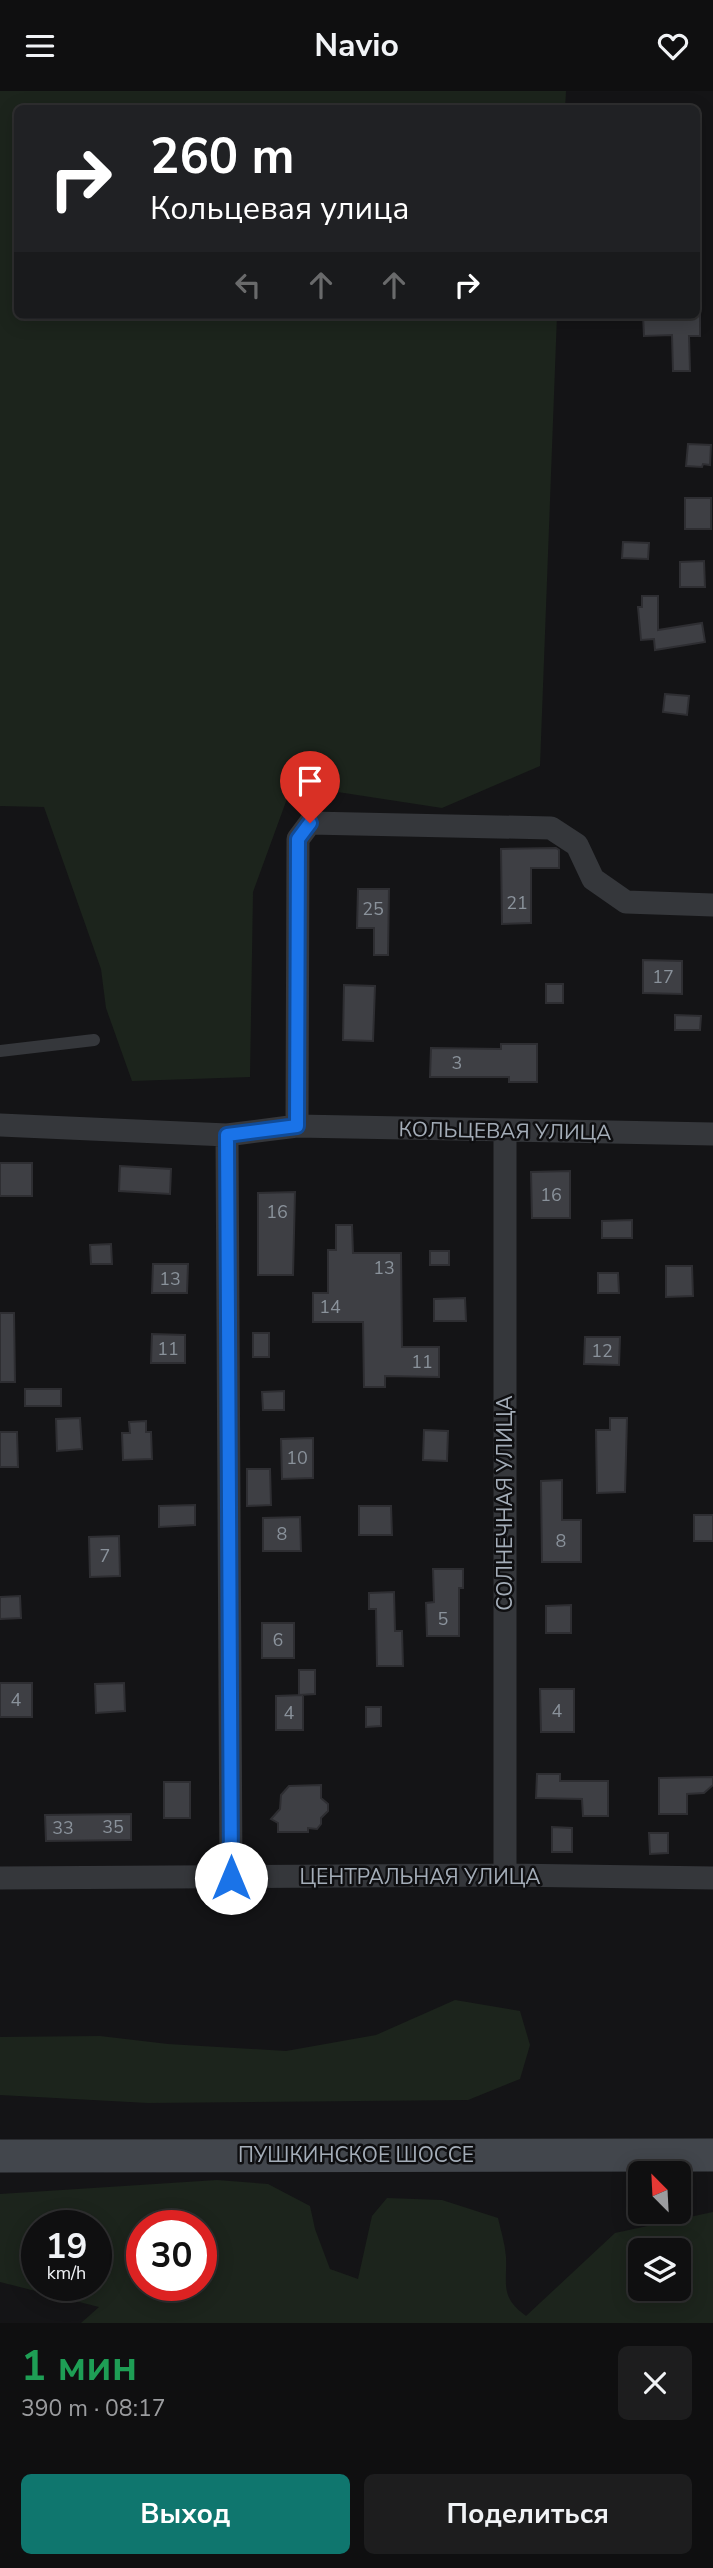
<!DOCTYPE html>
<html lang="ru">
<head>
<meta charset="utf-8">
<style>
  body { margin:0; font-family:"Nunito Sans",sans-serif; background:#1d1d1e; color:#f1f3f6; height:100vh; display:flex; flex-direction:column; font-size:26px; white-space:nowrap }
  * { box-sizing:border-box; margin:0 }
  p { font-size:23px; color:#9b9c9f }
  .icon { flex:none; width:38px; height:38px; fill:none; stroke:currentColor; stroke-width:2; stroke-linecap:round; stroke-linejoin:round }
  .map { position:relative; height:2232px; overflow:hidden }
  .drawer { display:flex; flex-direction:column; background:#0f0f10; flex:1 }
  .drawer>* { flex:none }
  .guide { position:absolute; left:14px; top:14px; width:686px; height:214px; border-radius:10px; box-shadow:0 4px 18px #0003,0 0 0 2px #2f2f30; background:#202124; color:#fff; overflow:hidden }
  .needle { width:46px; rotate:336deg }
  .tools { position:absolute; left:628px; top:2070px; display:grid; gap:14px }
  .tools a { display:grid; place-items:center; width:63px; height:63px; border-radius:10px; background:#0f0f10; box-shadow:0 4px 18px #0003,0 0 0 2px #2f2f30; font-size:35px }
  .speed { position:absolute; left:21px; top:2119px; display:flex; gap:14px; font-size:35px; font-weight:700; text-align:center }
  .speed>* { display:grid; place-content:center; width:91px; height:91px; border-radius:50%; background:#0f0f10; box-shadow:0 4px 18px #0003,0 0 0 2px #2f2f30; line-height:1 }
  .speed small { font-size:18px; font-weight:400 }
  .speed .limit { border:10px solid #d22; background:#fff; color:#111 }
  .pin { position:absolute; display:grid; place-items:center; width:60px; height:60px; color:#fff; margin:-72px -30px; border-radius:50% 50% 50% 0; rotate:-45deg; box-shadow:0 0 7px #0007 }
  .pin .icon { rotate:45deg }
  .me { position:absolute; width:77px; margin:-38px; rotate:0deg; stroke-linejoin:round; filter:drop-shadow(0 0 5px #0008) }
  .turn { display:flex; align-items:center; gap:24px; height:147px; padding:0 21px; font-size:32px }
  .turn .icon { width:91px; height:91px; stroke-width:2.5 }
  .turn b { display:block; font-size:49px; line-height:60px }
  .lanes { display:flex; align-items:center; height:66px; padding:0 21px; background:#0003; justify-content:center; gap:35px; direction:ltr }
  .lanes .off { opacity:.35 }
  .round { display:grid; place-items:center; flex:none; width:74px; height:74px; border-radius:10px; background:#1d1d1e }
  .headline { display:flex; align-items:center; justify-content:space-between; height:119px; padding:0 21px }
  h1 { font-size:42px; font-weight:700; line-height:52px; color:#1e9e55 }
  .primary-button { display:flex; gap:14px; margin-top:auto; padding:14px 21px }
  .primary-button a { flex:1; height:80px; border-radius:10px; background:#0f766e; color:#fff; font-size:28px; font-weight:700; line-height:80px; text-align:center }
  .primary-button a+a { background:#1d1d1e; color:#f1f3f6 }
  header { display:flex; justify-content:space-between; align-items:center; height:91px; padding:0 21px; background:#0f0f10; font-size:32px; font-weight:700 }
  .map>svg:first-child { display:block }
  .green { fill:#1c241c; fill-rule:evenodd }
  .building { fill:#3e3f44; stroke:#2e2e32; stroke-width:2 }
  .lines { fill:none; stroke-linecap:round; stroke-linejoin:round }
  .service { stroke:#35373b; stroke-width:12 }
  .minor { stroke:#35373b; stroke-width:23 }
  .secondary { stroke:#42464c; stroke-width:33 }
  .route-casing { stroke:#114b97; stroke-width:18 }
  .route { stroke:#1a73e8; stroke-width:12 }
  .labels { text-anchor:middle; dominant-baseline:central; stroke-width:5; stroke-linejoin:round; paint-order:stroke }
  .number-label { font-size:18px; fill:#8a929b }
  .street-label { font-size:21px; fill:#a4adb8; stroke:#0f0f11 }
</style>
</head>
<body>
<header><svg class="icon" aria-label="menu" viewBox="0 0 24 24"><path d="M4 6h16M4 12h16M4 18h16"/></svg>Navio<svg class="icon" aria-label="heart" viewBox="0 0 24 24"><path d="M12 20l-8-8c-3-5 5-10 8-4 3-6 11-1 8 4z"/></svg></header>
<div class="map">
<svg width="713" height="2232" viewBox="0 0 713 2232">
  <rect width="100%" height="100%" fill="#141416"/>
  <path class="green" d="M 0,0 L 566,0 L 565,18 L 18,18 L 18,224 L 557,224 L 540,675 L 442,717 L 292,694 L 253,801 L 250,986 L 132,990 L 106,917 L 101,878 L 44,716 L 0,715 Z
    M 455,1909 L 520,1920 L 530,1954 L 520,1988 L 468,2009 L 148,2012 L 0,2004 L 0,1946 L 100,1945 L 168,1953 L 286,1960 L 376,1944 Z
    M 217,2089 L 268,2093 L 310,2115 L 315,2138 L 330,2178 L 358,2188 L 372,2125 L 387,2107 L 442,2109 L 498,2127 C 501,2140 505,2153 506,2166 C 507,2195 500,2206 526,2225 L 615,2142 L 713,2121 L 713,2232 L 81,2232 L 99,2216 L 0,2191 L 0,2103 ZM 37,2135 L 96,2135 L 96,2194 L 37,2194 ZM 201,2135 L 201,2194 L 142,2194 L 142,2135 ZM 640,2160 L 679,2160 L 679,2198 L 640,2198 Z"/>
  <path class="building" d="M 643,224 L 700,224 L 700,245 L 689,245 L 690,280 L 673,280 L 672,244 L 644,245 Z
    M 688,353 L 711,354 L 710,374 L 703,373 L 702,376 L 686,375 Z
    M 685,407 L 711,407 L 711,438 L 685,438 Z
    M 623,451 L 649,452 L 648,468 L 622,467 Z
    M 704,470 L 705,496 L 680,496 L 680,471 Z
    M 642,505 L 658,505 L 658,539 L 702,532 L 705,551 L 655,559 L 654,548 L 641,549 L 638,516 L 642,516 Z
    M 665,603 L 689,605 L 687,624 L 663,621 Z
    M 556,757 L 559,759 L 559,777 L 531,777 L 531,832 L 502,833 L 501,758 Z
    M 358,798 L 389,798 L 388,864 L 374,864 L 374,837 L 357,837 Z
    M 643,869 L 682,870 L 682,903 L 643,902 Z
    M 546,893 L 563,893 L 563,912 L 546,912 Z
    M 344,894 L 375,895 L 373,950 L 343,949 Z
    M 675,924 L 701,925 L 700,939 L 675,939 Z
    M 501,953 L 537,953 L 537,991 L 509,991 L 509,986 L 430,986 L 431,957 L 501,958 Z
    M 0,1072 L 32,1072 L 32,1105 L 0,1105 Z
    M 120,1075 L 171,1078 L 170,1103 L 119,1100 Z
    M 570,1080 L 570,1127 L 532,1127 L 531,1081 Z
    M 295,1101 L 293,1184 L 258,1184 L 258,1102 Z
    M 632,1129 L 632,1147 L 602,1147 L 602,1130 Z
    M 336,1134 L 352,1134 L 353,1162 L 401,1162 L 402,1256 L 439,1256 L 439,1286 L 385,1285 L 385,1296 L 364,1296 L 363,1231 L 313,1231 L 313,1202 L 328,1202 L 328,1159 L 336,1159 Z
    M 111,1153 L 112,1173 L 91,1173 L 90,1154 Z
    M 430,1160 L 449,1160 L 449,1174 L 430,1174 Z
    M 153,1173 L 188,1173 L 187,1202 L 152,1202 Z
    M 666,1175 L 692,1175 L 693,1205 L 666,1206 Z
    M 598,1182 L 618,1182 L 619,1202 L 598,1202 Z
    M 465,1207 L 466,1230 L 434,1230 L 434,1208 Z
    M 0,1222 L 14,1222 L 15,1291 L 0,1291 Z
    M 253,1242 L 269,1242 L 269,1266 L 253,1266 Z
    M 152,1243 L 185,1244 L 185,1272 L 151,1272 Z
    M 585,1246 L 620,1246 L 619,1274 L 584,1273 Z
    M 25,1298 L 61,1298 L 61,1315 L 25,1315 Z
    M 284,1300 L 284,1319 L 263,1319 L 262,1301 Z
    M 80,1327 L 82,1358 L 57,1360 L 56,1328 Z
    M 610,1327 L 627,1327 L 625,1401 L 597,1402 L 596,1339 L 610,1339 Z
    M 146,1330 L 146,1341 L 151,1341 L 152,1368 L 123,1369 L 122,1342 L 130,1342 L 129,1331 Z
    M 424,1339 L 448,1340 L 447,1370 L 423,1369 Z
    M 0,1341 L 17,1341 L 18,1376 L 0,1376 Z
    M 313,1347 L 313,1387 L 282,1388 L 281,1348 Z
    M 247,1378 L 270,1378 L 271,1414 L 247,1415 Z
    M 562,1389 L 562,1429 L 581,1429 L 581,1471 L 542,1471 L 541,1390 Z
    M 195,1414 L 195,1434 L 159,1436 L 159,1415 Z
    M 359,1415 L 391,1415 L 392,1444 L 359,1444 Z
    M 694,1424 L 713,1424 L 713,1450 L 694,1450 Z
    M 300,1426 L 301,1460 L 263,1460 L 263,1427 Z
    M 119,1445 L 120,1485 L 90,1486 L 89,1446 Z
    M 433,1478 L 463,1478 L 463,1497 L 459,1497 L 459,1545 L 427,1545 L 426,1512 L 434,1511 Z
    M 394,1501 L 395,1540 L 402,1540 L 403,1575 L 377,1575 L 376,1518 L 369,1518 L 369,1502 Z
    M 20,1505 L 21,1527 L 0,1528 L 0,1506 Z
    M 571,1514 L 571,1542 L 546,1542 L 546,1515 Z
    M 262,1532 L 294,1532 L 294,1567 L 262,1567 Z
    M 299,1579 L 315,1579 L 315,1603 L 299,1604 Z
    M 0,1592 L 32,1592 L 32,1626 L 0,1626 Z
    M 124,1592 L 125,1620 L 96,1622 L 95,1593 Z
    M 540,1598 L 574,1598 L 574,1641 L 541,1641 Z
    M 303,1604 L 303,1639 L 276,1639 L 276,1605 Z
    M 366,1616 L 381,1616 L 381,1635 L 366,1636 Z
    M 537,1683 L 560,1683 L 560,1690 L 608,1690 L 608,1725 L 583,1725 L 582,1708 L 536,1707 Z
    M 713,1686 L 713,1694 L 704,1702 L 687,1703 L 687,1723 L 659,1723 L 659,1687 Z
    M 164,1691 L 190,1691 L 190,1727 L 164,1727 Z
    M 321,1694 L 321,1707 L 328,1713 L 328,1720 L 321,1727 L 321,1733 L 317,1738 L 308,1737 L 308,1741 L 278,1741 L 278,1732 L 271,1728 L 280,1718 L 281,1704 L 289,1695 Z
    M 131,1723 L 131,1749 L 46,1750 L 45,1724 Z
    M 552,1736 L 572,1737 L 572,1761 L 552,1761 Z
    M 649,1742 L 668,1742 L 668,1762 L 650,1763 Z"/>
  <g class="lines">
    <path class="service" d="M 0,960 L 94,949"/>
    <path class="minor" d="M 0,1034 L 227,1044 L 297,1035 L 713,1043
      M 297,1035 L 298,748 L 310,732 L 551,737 L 577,754 L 593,788 L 626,811 L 713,814
      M 227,1044 L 231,1787
      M 505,1784 L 505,1041
      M 0,1787 L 505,1784 L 713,1787"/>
    <path class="secondary" d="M 0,2065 L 713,2064"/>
  </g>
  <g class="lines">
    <g class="route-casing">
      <path id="route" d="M 231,1787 L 227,1044 L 297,1035 L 298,748 L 310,732"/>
    </g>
    <use href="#route" class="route"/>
  </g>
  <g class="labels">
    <g class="number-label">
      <text x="517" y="812">21</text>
      <text x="373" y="818">25</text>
      <text x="663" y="886">17</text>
      <text x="457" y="972">3</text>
      <text x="551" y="1104">16</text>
      <text x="277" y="1121">16</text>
      <text x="384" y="1177">13</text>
      <text x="170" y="1188">13</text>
      <text x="330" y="1216">14</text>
      <text x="168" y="1258">11</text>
      <text x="602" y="1260">12</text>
      <text x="422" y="1271">11</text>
      <text x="297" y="1367">10</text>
      <text x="282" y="1443">8</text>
      <text x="561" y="1450">8</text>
      <text x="105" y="1465">7</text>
      <text x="443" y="1528">5</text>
      <text x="278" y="1549">6</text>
      <text x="16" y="1609">4</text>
      <text x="557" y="1620">4</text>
      <text x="289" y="1622">4</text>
      <text x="113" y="1736">35</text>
      <text x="63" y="1737">33</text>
    </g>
    <g class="street-label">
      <text transform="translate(505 1040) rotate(1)">КОЛЬЦЕВАЯ УЛИЦА</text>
      <text transform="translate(505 1412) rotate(-90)">СОЛНЕЧНАЯ УЛИЦА</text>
      <text x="420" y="1786">ЦЕНТРАЛЬНАЯ УЛИЦА</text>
      <text x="356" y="2064">ПУШКИНСКОЕ ШОССЕ</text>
    </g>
  </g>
</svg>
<div class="tools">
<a><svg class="needle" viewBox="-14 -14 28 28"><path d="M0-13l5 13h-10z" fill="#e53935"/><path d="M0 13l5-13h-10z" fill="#9b9c9f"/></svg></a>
<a><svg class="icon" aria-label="layers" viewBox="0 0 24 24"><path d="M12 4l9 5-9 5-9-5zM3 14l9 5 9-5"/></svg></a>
</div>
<div class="speed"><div>19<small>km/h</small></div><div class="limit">30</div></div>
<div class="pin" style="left:310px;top:732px;background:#d93025"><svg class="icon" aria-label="arrive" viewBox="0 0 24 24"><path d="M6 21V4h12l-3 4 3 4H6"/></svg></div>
<svg class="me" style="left:231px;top:1787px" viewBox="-20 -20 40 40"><circle r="19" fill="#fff"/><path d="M0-13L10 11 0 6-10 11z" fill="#1a73e8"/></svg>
<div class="guide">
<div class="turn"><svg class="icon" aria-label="right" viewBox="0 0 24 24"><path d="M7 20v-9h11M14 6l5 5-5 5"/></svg><div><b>260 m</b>Кольцевая улица</div></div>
<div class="lanes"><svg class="icon off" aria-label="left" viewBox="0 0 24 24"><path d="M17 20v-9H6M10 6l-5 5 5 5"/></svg><svg class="icon off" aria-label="ahead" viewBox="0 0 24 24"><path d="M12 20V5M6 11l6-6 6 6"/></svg><svg class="icon off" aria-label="ahead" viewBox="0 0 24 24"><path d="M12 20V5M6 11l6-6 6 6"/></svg><svg class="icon" aria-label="right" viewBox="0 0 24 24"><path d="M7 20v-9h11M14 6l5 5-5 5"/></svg></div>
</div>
</div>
<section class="drawer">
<div class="headline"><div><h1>1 мин</h1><p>390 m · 08:17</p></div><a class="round"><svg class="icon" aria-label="close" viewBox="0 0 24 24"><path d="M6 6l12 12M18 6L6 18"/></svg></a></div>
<div class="primary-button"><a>Выход</a><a>Поделиться</a></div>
</section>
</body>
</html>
